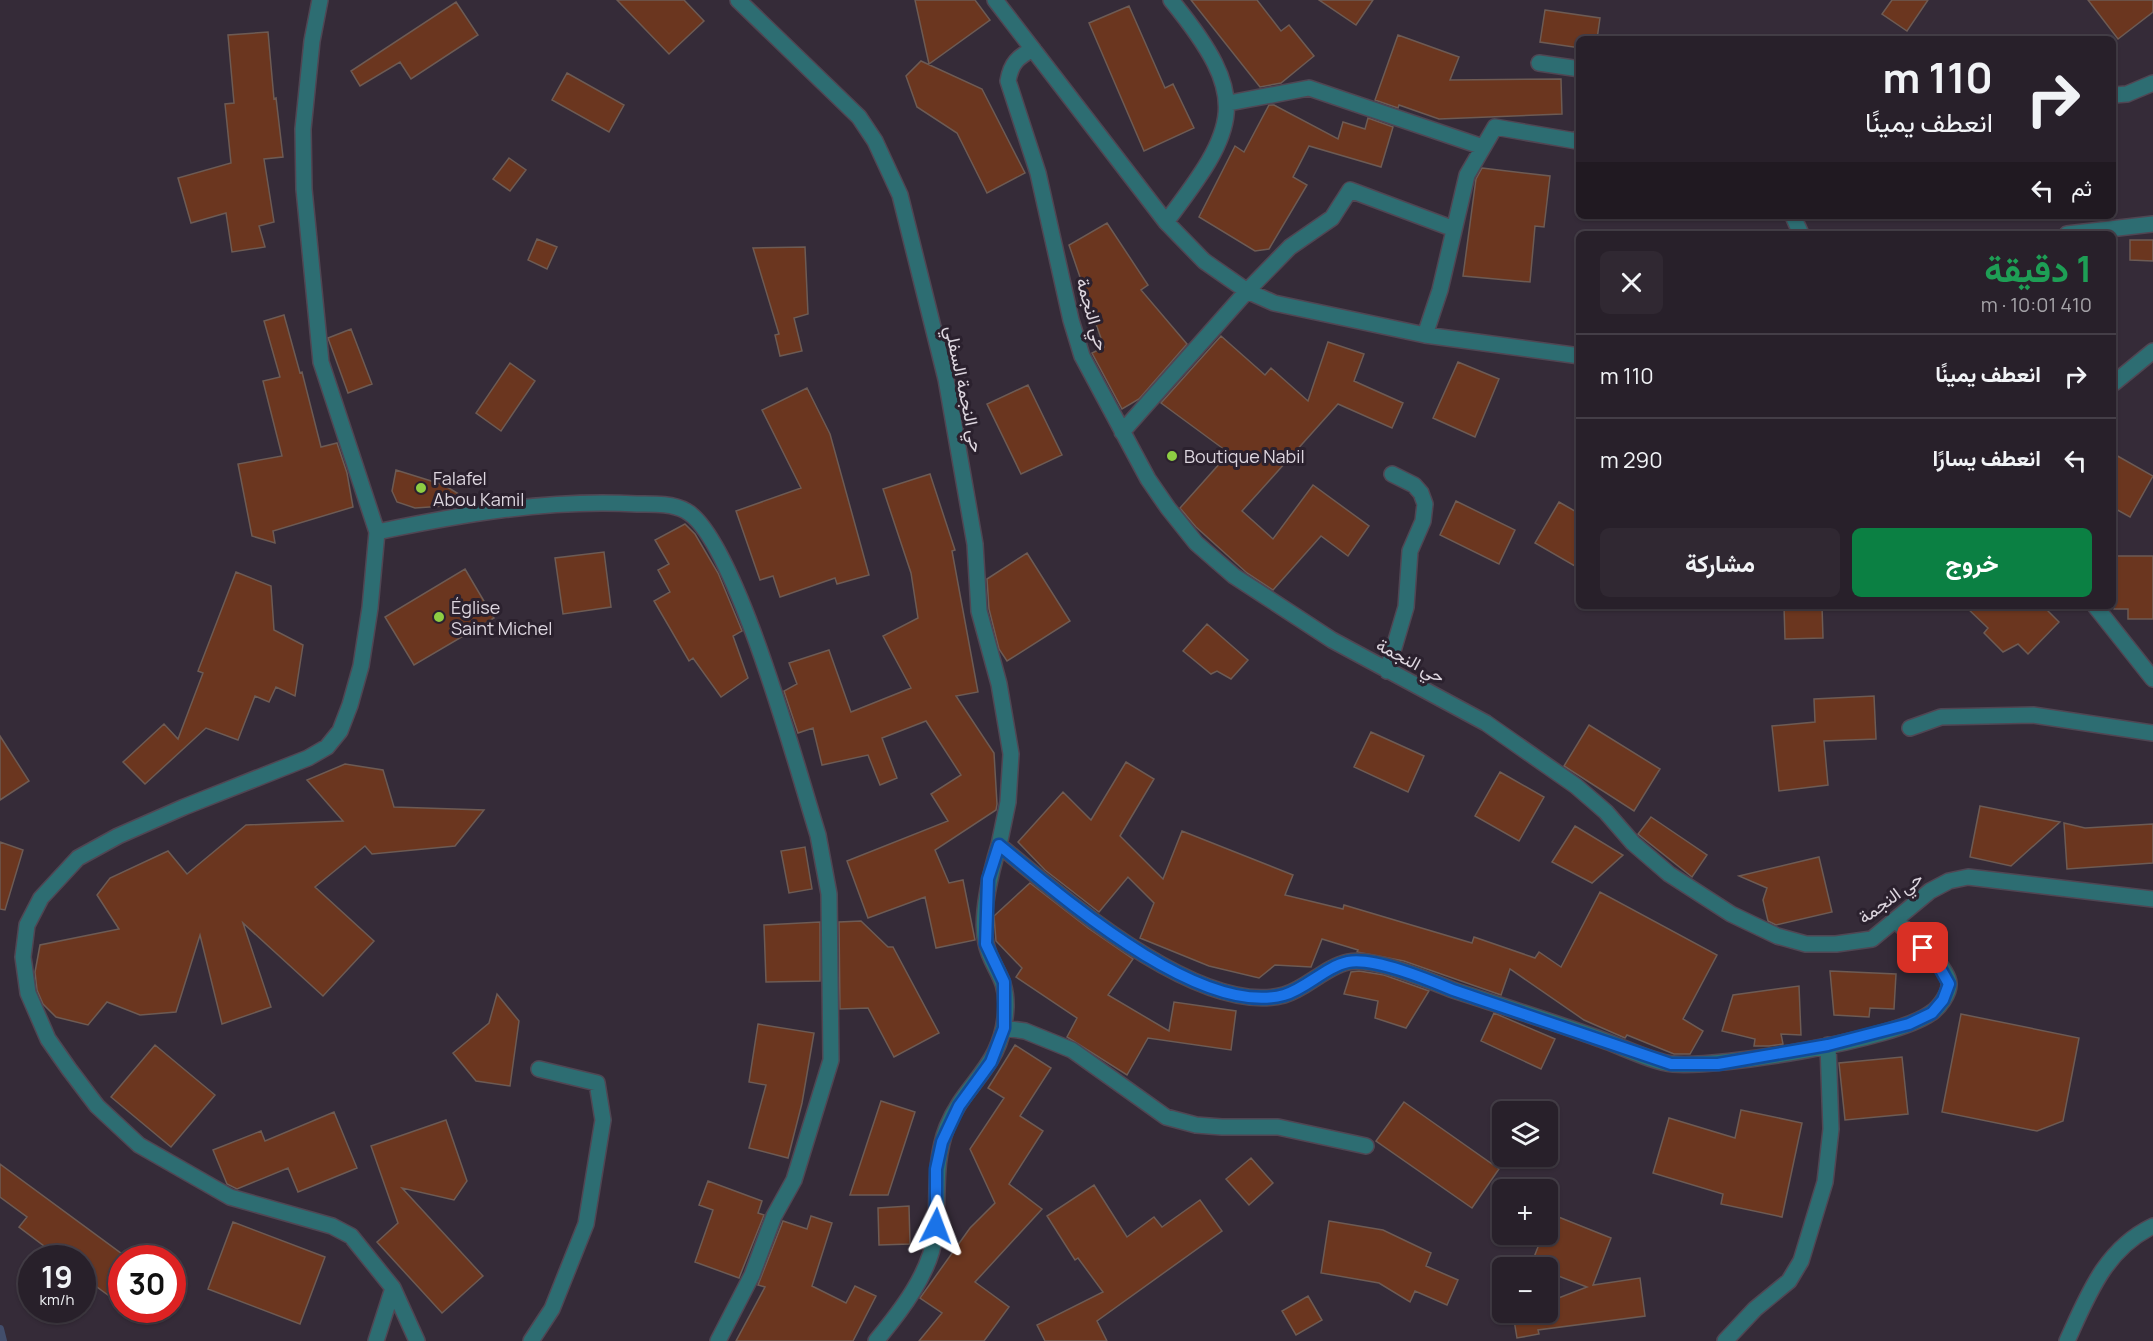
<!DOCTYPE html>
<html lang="ar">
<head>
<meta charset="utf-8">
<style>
  body { margin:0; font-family:Manrope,Vazirmatn,sans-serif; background:#302832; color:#f1f3f6; direction:rtl; height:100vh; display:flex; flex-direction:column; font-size:22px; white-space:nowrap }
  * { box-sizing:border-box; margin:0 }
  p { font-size:20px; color:#a5a3a8 }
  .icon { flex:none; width:33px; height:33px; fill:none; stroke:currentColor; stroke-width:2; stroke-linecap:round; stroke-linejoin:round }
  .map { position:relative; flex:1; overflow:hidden; direction:ltr }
  .panel { position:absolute; left:1576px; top:231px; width:540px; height:378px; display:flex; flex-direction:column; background:#28202a; border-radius:9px; box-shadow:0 2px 4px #0004,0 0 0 2px #443e47; direction:rtl }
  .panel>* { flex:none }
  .hud { position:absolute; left:1576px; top:36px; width:540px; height:183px; border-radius:9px; box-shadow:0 2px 4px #0004,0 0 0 2px #443e47; direction:rtl; background:#28202a; color:#f1f3f6; overflow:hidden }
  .controls { position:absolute; left:1492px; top:1101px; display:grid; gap:12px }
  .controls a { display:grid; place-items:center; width:66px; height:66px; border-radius:9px; background:#28202a; box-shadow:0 2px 4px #0004,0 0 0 2px #443e47; font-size:30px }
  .speed { position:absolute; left:18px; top:1245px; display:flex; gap:12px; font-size:30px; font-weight:700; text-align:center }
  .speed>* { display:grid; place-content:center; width:78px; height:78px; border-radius:50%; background:#28202a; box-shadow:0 2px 4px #0004,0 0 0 2px #443e47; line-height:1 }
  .speed small { font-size:15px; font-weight:400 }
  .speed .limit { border:9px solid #d22; background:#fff; color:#111 }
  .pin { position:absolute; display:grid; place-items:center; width:51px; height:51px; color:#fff; margin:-26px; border-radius:12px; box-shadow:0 3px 9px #0006 }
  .me { position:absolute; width:66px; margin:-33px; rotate:3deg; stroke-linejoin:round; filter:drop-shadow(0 0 4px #0008) }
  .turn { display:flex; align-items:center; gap:21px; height:126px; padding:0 24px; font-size:27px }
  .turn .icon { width:78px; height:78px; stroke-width:2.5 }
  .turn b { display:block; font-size:42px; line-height:51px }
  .then { display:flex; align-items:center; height:57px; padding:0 24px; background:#0003; gap:12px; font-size:22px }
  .round { display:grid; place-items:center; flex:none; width:63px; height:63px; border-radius:9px; background:#302832 }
  .summary { display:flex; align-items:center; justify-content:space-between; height:102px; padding:0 24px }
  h1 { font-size:36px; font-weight:700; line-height:45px; color:#1e9e55 }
  .primary-button { display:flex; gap:12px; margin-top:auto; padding:12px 24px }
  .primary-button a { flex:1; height:69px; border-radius:9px; background:#0b8043; color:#fff; font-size:24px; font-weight:700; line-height:69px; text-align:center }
  .primary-button a+a { background:#302832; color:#f1f3f6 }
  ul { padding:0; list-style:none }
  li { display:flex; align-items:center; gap:18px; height:84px; padding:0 24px; border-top:2px solid #443e47 }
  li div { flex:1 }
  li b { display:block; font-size:22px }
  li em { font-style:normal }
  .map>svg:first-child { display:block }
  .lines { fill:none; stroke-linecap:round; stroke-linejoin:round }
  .stream { stroke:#424e6c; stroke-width:8 }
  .building { fill:#6b361f; stroke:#6d5b54; stroke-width:1.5 }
  .minor-casing { stroke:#504653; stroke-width:18 }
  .minor { stroke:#2d6d72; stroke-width:15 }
  .route-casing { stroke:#114b97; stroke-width:15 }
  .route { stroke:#1a73e8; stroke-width:10 }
  .poi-dot { fill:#8ece43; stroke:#2b212e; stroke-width:2 }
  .labels { text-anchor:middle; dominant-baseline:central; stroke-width:6; stroke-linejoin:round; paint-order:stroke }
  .street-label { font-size:18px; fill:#ddd6df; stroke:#2b212e }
  .poi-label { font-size:18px; fill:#ddd6df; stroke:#2b212e; text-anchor:start }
</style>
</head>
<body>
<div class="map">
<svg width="2153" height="1341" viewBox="0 0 2153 1341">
  <rect width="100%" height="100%" fill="#352b38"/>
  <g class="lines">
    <path class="stream" d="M 0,1329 L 3,1341"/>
  </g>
  <path class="building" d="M 617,0 L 684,0 L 704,21 L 669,54 Z
    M 915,0 L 975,0 L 990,20 L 929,64 Z
    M 1191,0 L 1257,0 L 1281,31 L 1289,25 L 1314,56 L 1281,83 L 1260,87 Z
    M 1319,0 L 1373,0 L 1356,25 Z
    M 1892,0 L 1928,0 L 1907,31 L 1882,14 Z
    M 2088,0 L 2153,0 L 2153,12 L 2118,39 Z
    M 456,2 L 478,35 L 411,79 L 400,62 L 360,86 L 351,71 Z
    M 1129,6 L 1165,88 L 1173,84 L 1194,128 L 1144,151 L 1089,23 Z
    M 1545,10 L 1600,18 L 1597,39 L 1580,39 L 1580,48 L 1540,42 Z
    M 268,32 L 274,99 L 276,98 L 283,157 L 264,159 L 274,222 L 259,226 L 265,247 L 232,252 L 226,213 L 191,223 L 178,178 L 231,163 L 225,104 L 234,103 L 228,35 Z
    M 1398,35 L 1459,57 L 1450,80 L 1561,79 L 1562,114 L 1439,119 L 1399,105 L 1398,108 L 1375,100 Z
    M 921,61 L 982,89 L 1025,173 L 987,193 L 957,133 L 917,107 L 906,76 Z
    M 567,73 L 624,105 L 609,132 L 552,100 Z
    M 1269,105 L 1274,105 L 1338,139 L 1343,122 L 1365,129 L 1368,118 L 1393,127 L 1381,167 L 1309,146 L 1293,177 L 1307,185 L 1269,249 L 1255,251 L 1199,217 L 1235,146 L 1244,152 Z
    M 509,158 L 526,170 L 510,191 L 493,179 Z
    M 1482,168 L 1550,176 L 1544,227 L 1535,226 L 1530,282 L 1463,276 L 1476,179 Z
    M 1107,223 L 1148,285 L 1141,290 L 1187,344 L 1139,399 L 1122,409 L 1092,353 L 1104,347 L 1069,245 Z
    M 537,239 L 557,247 L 547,269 L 528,260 Z
    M 2130,240 L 2153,240 L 2153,261 L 2130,260 Z
    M 805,247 L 808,314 L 794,318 L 802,351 L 780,356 L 775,335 L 779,334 L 753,248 Z
    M 284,315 L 300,373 L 302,372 L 321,447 L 337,443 L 347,473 L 353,507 L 273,531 L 275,543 L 252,536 L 238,464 L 282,456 L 263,381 L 280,377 L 264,321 Z
    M 351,329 L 372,384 L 348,393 L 328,338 Z
    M 1221,336 L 1265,375 L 1271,368 L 1308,401 L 1328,342 L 1364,354 L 1354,381 L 1403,403 L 1392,428 L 1338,404 L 1242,511 L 1273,539 L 1313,485 L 1369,526 L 1348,556 L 1321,536 L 1273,590 L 1247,573 L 1196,527 L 1180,508 L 1229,453 L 1161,403 Z
    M 1458,362 L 1499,379 L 1475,437 L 1433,418 Z
    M 510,363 L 535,381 L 501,431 L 476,413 Z
    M 1028,385 L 1062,455 L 1021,474 L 987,404 Z
    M 807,388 L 830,434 L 869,575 L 837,584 L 835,578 L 780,597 L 773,576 L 760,580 L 736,511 L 801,488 L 762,410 Z
    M 2114,454 L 2153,476 L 2130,517 L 2114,508 Z
    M 396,470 L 444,485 L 475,504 L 415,508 L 397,502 L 392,491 Z
    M 930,474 L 955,550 L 952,551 L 978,692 L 956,696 L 994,753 L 997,804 L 996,810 L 935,850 L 949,883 L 963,880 L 975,940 L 936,948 L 925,897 L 868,918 L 847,861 L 948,821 L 931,794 L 961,775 L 926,721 L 882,738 L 897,778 L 880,785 L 868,755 L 822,765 L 813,728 L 798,733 L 784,691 L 797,684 L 789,663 L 829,650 L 851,712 L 911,688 L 883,636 L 918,618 L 911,573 L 883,489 Z
    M 1456,501 L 1515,530 L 1499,564 L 1440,535 Z
    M 1559,502 L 1580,514 L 1580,569 L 1535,543 Z
    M 685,524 L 695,534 L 718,573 L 742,631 L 733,636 L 748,678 L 721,697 L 693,658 L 689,661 L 654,601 L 670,592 L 658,570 L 669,564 L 655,540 Z
    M 604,552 L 611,607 L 563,614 L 555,558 Z
    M 1027,553 L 1070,621 L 1007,661 L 999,649 L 989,609 L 987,579 Z
    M 2114,556 L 2153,556 L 2153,619 L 2128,619 L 2128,609 L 2114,609 Z
    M 465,569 L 494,618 L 414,665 L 385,617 Z
    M 236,572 L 271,586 L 274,630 L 303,645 L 295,696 L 276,687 L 269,702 L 255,696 L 238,740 L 206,728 L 145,784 L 123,762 L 164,724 L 178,739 L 203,673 L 198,671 Z
    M 1784,606 L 1822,606 L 1823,638 L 1785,639 Z
    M 1965,606 L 2043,606 L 2059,622 L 2028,654 L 2018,644 L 2003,652 L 1984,633 L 1988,628 Z
    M 1207,624 L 1248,660 L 1231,679 L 1217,671 L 1211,674 L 1183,651 Z
    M 1874,696 L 1876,739 L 1824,741 L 1828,785 L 1779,791 L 1772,726 L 1815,722 L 1814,699 Z
    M 1589,725 L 1660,769 L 1634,811 L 1564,766 Z
    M 1371,732 L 1424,756 L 1408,792 L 1354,767 Z
    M 0,736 L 29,781 L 0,800 Z
    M 1126,762 L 1154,779 L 1120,836 L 1163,879 L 1182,831 L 1293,875 L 1285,895 L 1343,909 L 1344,905 L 1472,943 L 1474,937 L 1535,958 L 1539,952 L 1561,967 L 1600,892 L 1717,955 L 1683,1019 L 1703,1031 L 1690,1054 L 1674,1054 L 1627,1035 L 1625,1038 L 1584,1020 L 1510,969 L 1501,995 L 1404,961 L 1357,952 L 1358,950 L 1322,939 L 1311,967 L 1275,965 L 1259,978 L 1209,966 L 1140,938 L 1154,903 L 1128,877 L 1099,912 L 1045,870 L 1018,842 L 1063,792 L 1091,820 Z
    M 345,764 L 383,770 L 394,807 L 484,810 L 455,846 L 372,854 L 365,846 L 315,887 L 374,941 L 323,996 L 243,923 L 271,1007 L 222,1024 L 200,935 L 176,1012 L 140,1015 L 107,1002 L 88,1025 L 56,1017 L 43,1004 L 37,990 L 35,972 L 40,945 L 119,929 L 97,895 L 110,878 L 168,851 L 187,874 L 246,825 L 343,821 L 307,780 Z
    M 1500,772 L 1544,797 L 1519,841 L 1475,816 Z
    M 1980,806 L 2060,822 L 2011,866 L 1970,857 Z
    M 1651,817 L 1707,855 L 1692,877 L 1638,834 Z
    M 2064,823 L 2085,828 L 2153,824 L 2153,863 L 2067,869 Z
    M 1575,826 L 1623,855 L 1592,883 L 1552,862 Z
    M 0,842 L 23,850 L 5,910 L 0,909 Z
    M 805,847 L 812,889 L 789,893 L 781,851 Z
    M 1819,857 L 1832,912 L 1776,925 L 1768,921 L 1763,900 L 1767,888 L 1739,876 Z
    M 1030,883 L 1088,928 L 1133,959 L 1108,995 L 1169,1031 L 1174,1002 L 1236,1011 L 1231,1050 L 1148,1038 L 1127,1075 L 1067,1037 L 1077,1018 L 1016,977 L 1022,968 L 996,941 L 994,916 Z
    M 861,921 L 888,947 L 893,947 L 939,1033 L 894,1057 L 868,1008 L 840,1009 L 839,922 Z
    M 820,922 L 820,981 L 766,982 L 764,925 Z
    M 1359,971 L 1384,975 L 1429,991 L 1406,1028 L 1375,1018 L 1378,1001 L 1344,994 L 1351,972 Z
    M 1830,971 L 1896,974 L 1894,1009 L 1870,1008 L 1869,1017 L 1834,1015 Z
    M 1799,986 L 1801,1035 L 1781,1034 L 1783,1044 L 1769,1046 L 1754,1046 L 1755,1039 L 1722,1031 L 1733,995 Z
    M 497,994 L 519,1021 L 510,1086 L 476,1081 L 453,1053 L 489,1023 Z
    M 1494,1013 L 1555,1039 L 1541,1069 L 1481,1041 Z
    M 1961,1014 L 2079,1038 L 2063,1121 L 2037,1131 L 1942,1112 Z
    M 758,1024 L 814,1033 L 802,1103 L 788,1158 L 749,1148 L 766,1085 L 749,1082 Z
    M 155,1045 L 215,1095 L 171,1147 L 111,1097 Z
    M 1015,1045 L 1051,1068 L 1020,1116 L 1043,1131 L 1009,1184 L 1042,1209 L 975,1282 L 1009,1307 L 984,1341 L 919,1341 L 942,1313 L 920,1298 L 970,1228 L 995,1203 L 970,1149 L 1004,1098 L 988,1088 Z
    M 1902,1057 L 1908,1114 L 1845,1120 L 1839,1063 Z
    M 881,1101 L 915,1112 L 888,1195 L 850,1195 Z
    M 1404,1102 L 1499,1169 L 1472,1208 L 1376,1141 Z
    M 1741,1110 L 1802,1123 L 1782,1217 L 1721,1204 L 1723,1194 L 1653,1173 L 1669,1118 L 1735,1138 Z
    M 334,1112 L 357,1168 L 298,1192 L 288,1168 L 237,1189 L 227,1184 L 213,1150 L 261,1131 L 265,1141 Z
    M 446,1120 L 467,1181 L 454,1200 L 402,1188 L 483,1276 L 442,1313 L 377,1242 L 398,1223 L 371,1146 Z
    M 1251,1158 L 1273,1183 L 1249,1205 L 1226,1179 Z
    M 0,1164 L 122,1254 L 122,1278 L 108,1295 L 82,1276 L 82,1258 L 60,1258 L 19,1227 L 27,1217 L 0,1197 Z
    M 708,1181 L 762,1201 L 758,1213 L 764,1215 L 739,1278 L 695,1262 L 713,1210 L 699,1205 Z
    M 1094,1185 L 1127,1237 L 1154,1217 L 1162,1227 L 1200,1200 L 1222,1231 L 1097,1321 L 1107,1341 L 1045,1341 L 1037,1325 L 1103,1292 L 1078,1258 L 1075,1260 L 1047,1216 Z
    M 909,1206 L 910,1244 L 879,1245 L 878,1208 Z
    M 1551,1214 L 1611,1238 L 1593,1285 L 1640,1278 L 1645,1316 L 1538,1330 L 1539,1334 L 1517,1338 L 1513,1314 L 1548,1312 L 1548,1302 L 1587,1287 L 1548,1272 L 1548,1268 L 1531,1265 L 1543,1234 L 1548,1234 Z
    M 811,1216 L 832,1223 L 812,1286 L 846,1303 L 855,1286 L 876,1296 L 853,1341 L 736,1341 L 765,1287 L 758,1285 L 783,1221 L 807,1229 Z
    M 1329,1221 L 1383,1230 L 1431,1253 L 1426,1266 L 1458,1280 L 1447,1305 L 1415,1291 L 1410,1302 L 1379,1283 L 1321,1273 Z
    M 233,1222 L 325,1257 L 300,1324 L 208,1289 Z
    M 1308,1296 L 1322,1320 L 1296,1335 L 1282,1311 Z"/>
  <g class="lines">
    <g class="minor-casing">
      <path id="minor" d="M 320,0 L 312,41 L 303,129 L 304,189 L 321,362 L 377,532 L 370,608 L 361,666 L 350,705 L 340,731 L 327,747 L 308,758 L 184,807 L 118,836 L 78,858 L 41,898 L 27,925 L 23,957 L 28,993 L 48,1039 L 69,1069 L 97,1106 L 139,1145 L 230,1197 L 332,1226 L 351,1236 L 393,1288 L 376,1341
        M 738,0 L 859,117 L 875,141 L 900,195 L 946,379 L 975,544 L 979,611 L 999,684 L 1011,754 L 1008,802 L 999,845
        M 995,0 L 1166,222 L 1204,261 L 1247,291 L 1274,303 L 1425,335 L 1580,356
        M 1033,49 C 1018,57 1011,63 1008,81 L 1038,173 L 1071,320 L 1082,356 L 1148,479 L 1168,508 L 1196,543 L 1234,576 L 1332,640 L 1486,723 L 1576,786 L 1606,812 L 1633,843 L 1669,874 L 1731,914 L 1777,936 L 1806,944 L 1836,944 L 1872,939 L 1930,891 L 1949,881 L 1968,877 L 2153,899
        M 1539,63 L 1580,69
        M 2114,95 L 2127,94 L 2153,83
        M 1229,103 L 1309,88 L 1483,147
        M 1793,216 L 1801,234
        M 1166,222 C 1239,126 1252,99 1171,0
        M 2067,234 L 2153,224
        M 1425,335 L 1440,290 L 1467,175 L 1495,127 L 1576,141 L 1580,137
        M 2114,383 L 2153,351
        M 1122,432 L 1247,291 L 1290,247 L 1332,218 L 1350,190 L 1454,229
        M 377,532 C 463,514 548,499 637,504 C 652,504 672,503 686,511 C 735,537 799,775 818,835 L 829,894 L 831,1060 L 794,1180 L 774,1216 L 752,1275 L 718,1341
        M 2095,606 L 2153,679
        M 1387,671 L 1406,607 L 1410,551 L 1423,521 L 1425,504 L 1421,493 L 1414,485 L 1392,474
        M 1910,728 L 1941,717 L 2033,715 L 2153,733
        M 1004,1028 L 1025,1031 L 1072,1050 L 1166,1117 L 1196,1125 L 1222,1127 L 1278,1127 L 1366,1146
        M 393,1288 L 417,1341
        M 531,1341 L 552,1309 L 586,1224 L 603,1120 L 597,1083 L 539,1069
        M 876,1341 C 900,1312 930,1274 935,1235 C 939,1198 933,1163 947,1127 C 966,1080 1003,1068 1006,1007 C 1007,976 991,968 986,943 C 980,916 991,871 999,845 C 1060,895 1199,1018 1284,995 C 1306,989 1325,967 1348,962 C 1374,957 1428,980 1453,990 C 1502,1006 1551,1021 1600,1039 C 1621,1046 1652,1062 1673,1064 C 1721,1068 1894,1040 1931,1013 C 1939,1008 1950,993 1949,983 C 1948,966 1909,933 1896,921
        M 1725,1341 L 1755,1309 L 1789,1281 L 1801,1261 L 1825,1182 L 1831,1129 L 1828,1045
        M 2067,1341 C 2088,1295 2105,1249 2153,1226"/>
    </g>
    <use href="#minor" class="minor"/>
  </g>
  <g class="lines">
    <g class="route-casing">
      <path id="route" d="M 936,1226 L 936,1169 L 942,1142 L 959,1106 L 991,1062 L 1004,1028 L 1004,982 L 986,944 L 988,879 L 999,845 C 1060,895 1199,1018 1284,995 C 1306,989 1325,967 1348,962 C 1374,957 1429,980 1453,990 L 1671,1064 L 1718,1064 L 1828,1045 L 1909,1024 L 1932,1013 L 1943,1000 L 1949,984 L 1936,961 L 1923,948"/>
    </g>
    <use href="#route" class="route"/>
  </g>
  <g class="poi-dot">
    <circle cx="1172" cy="456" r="6"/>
    <circle cx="421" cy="488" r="6"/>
    <circle cx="439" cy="617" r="6"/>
  </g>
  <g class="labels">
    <g class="street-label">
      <text transform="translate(1093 314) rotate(74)">حي النجمة</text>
      <text transform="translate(965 389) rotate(78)">حي النجمة السفلي</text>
      <text transform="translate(1411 660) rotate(28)">حي النجمة</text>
      <text transform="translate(1890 897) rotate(-36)">حي النجمة</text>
    </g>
    <g class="poi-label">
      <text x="1184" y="456">Boutique Nabil</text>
      <text x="433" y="478">Falafel<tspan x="433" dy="21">Abou Kamil</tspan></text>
      <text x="451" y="607">Église<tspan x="451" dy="21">Saint Michel</tspan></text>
    </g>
  </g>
</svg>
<div class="controls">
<a><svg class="icon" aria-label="layers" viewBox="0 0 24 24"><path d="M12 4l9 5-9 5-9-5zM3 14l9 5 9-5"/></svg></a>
<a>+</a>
<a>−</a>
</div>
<div class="speed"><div>19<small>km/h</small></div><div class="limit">30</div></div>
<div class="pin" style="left:1923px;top:948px;background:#d93025"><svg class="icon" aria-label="arrive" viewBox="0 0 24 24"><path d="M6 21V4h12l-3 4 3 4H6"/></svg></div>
<svg class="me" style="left:936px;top:1226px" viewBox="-20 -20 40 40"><path d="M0-17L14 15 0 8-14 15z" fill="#1a73e8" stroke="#fff" stroke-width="4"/></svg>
<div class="hud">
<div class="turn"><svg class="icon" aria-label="right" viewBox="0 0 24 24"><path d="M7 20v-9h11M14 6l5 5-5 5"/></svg><div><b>110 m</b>انعطف يمينًا</div></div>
<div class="then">ثم<svg class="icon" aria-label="left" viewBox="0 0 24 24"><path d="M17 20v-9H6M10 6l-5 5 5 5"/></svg></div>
</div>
<section class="panel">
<div class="summary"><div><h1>1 دقيقة</h1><p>410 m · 10:01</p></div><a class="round"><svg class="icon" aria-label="close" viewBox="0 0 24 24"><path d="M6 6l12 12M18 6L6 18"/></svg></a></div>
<ul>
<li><svg class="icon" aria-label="right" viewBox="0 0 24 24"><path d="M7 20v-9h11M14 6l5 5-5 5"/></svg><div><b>انعطف يمينًا</b></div><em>110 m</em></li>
<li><svg class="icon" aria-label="left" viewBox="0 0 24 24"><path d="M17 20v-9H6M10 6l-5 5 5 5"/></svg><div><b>انعطف يسارًا</b></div><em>290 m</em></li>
</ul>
<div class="primary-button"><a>خروج</a><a>مشاركة</a></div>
</section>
</div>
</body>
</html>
